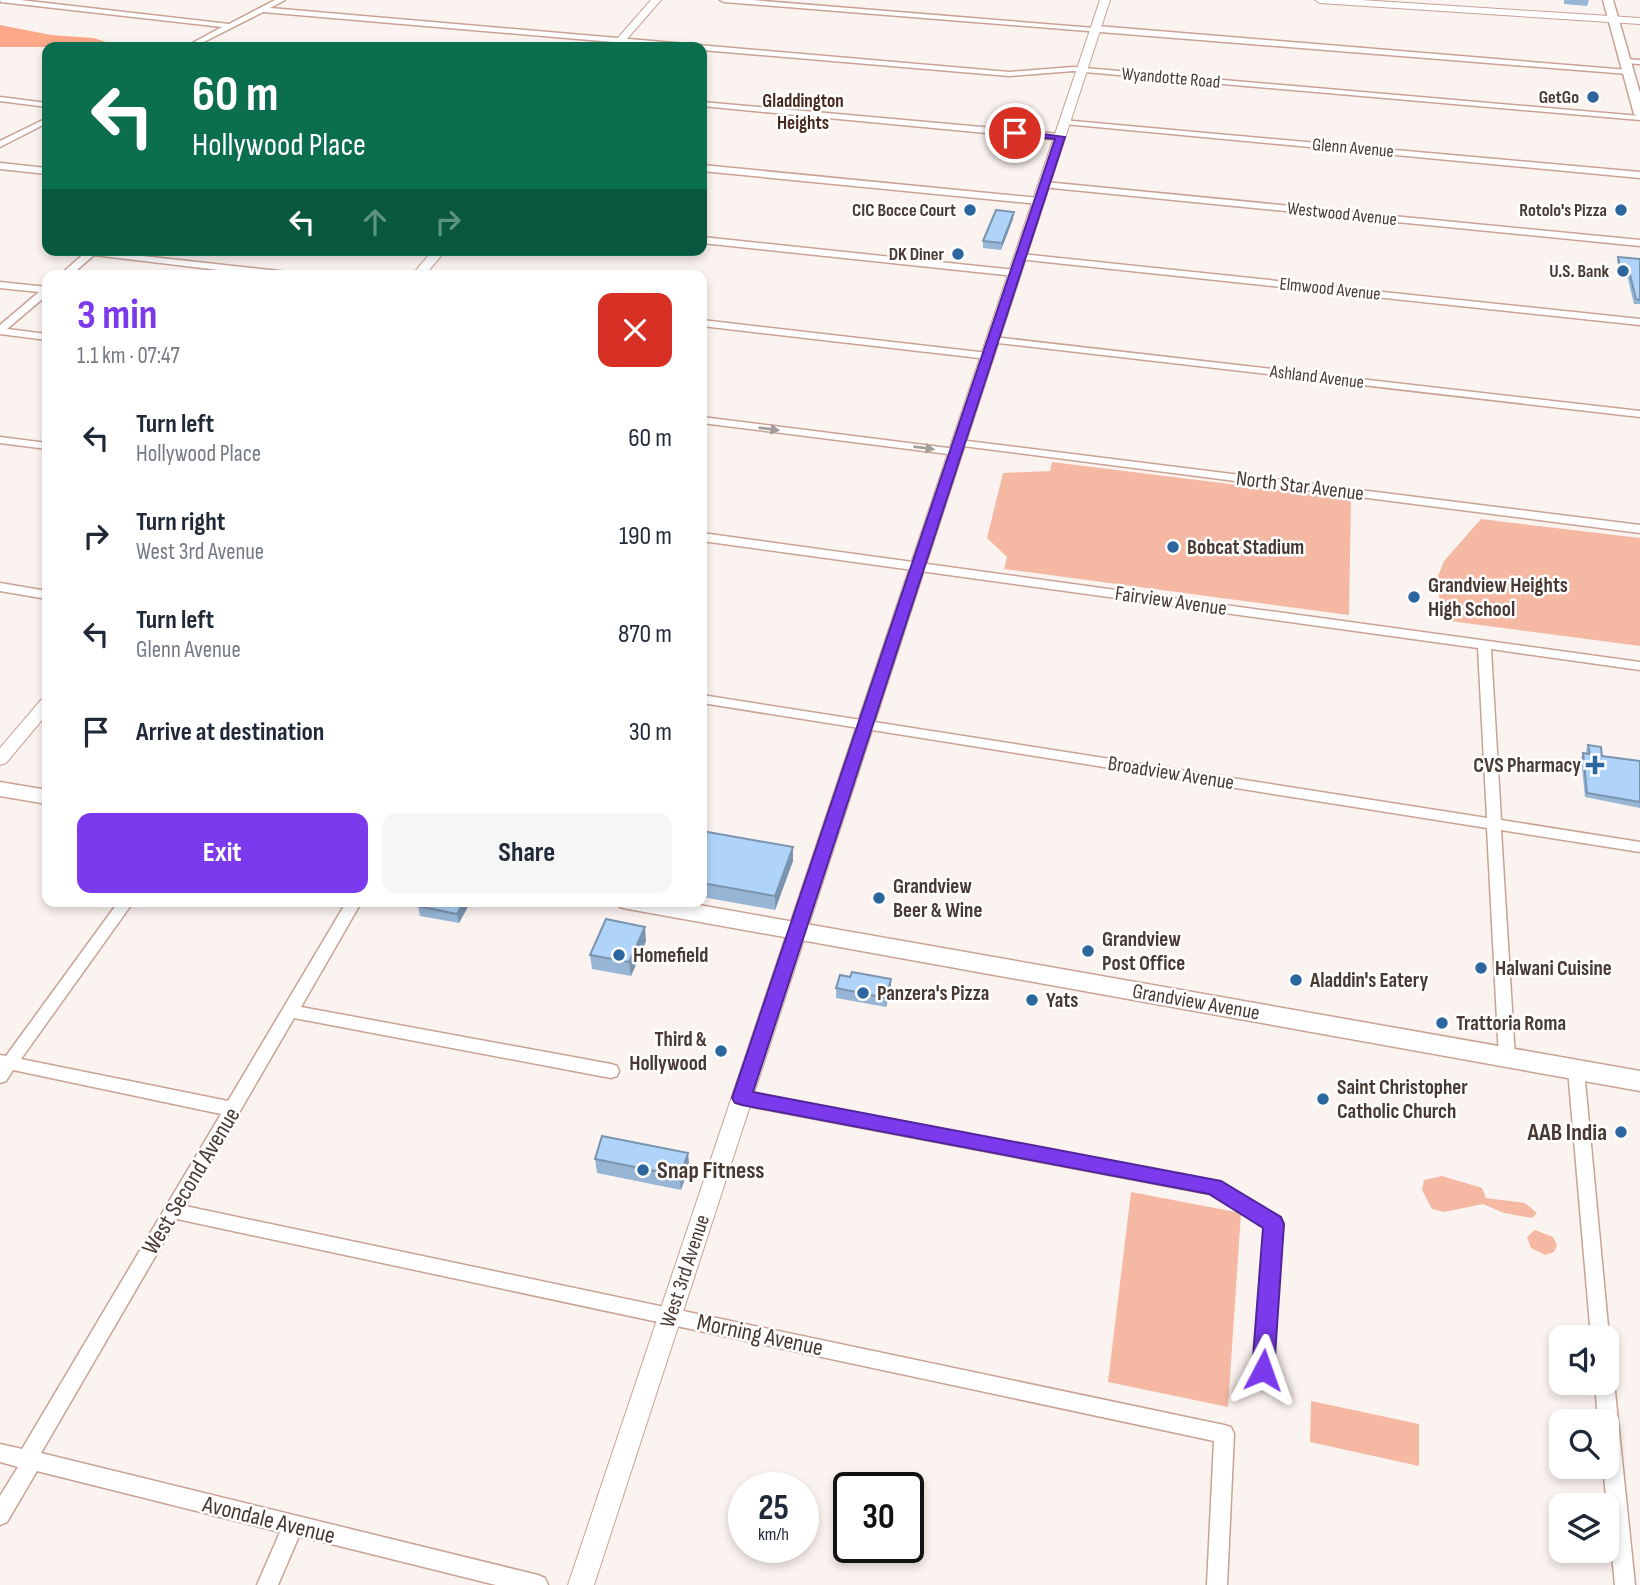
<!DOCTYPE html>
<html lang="en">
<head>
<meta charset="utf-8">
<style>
  body { margin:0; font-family:"Sofia Sans Condensed",sans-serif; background:#f6f6f7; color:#1f2937; height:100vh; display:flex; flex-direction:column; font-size:26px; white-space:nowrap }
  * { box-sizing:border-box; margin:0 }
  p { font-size:23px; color:#747a83 }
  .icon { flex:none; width:38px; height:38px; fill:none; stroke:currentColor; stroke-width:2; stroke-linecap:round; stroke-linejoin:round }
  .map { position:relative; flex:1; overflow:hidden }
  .sheet { position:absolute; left:42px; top:270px; width:665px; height:637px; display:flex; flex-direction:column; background:#fff; border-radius:14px; box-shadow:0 4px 10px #0003 }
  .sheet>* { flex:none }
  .banner { position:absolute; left:42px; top:42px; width:665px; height:214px; border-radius:14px; box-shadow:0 4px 10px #0003; background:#0b6e4f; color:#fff; overflow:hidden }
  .controls { position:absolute; left:1549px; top:1325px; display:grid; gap:14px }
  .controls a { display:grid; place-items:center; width:70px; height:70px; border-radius:14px; background:#fff; box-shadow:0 4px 10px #0003; font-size:35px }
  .speed { position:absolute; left:728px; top:1472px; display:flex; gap:14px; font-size:35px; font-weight:700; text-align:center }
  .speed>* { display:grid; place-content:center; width:91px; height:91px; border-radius:50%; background:#fff; box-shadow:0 4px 10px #0003; line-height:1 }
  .speed small { font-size:18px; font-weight:400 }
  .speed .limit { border:4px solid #111; border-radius:10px; background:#fff; color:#111 }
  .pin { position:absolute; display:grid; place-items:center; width:60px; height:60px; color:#fff; margin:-30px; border:4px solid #fff; border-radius:50%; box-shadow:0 2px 7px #0007 }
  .me { position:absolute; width:77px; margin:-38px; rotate:4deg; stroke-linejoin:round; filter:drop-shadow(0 0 5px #0008) }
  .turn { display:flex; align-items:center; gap:24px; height:147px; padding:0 35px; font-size:32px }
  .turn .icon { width:91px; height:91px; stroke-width:2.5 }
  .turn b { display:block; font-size:49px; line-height:60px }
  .lanes { display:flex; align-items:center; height:66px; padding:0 35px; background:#0003; justify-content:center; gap:35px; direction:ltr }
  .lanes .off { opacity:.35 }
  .round { display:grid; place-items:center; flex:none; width:74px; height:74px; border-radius:14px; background:#f6f6f7 }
  .overview { display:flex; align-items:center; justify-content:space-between; height:119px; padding:0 35px }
  h1 { font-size:42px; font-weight:700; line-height:52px; color:#7c3aed }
  .primary-button { display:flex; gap:14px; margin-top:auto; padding:14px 35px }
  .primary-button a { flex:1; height:80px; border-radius:14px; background:#7c3aed; color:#fff; font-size:28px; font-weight:700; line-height:80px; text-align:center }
  .primary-button a+a { background:#f6f6f7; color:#1f2937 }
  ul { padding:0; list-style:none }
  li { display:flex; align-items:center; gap:21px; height:98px; padding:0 35px }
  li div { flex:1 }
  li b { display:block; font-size:26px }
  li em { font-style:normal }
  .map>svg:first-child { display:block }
  .green { fill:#f5b9a3 }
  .forest { fill:#fca889 }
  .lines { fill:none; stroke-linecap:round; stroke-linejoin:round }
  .minor-casing { stroke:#c9a295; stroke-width:3 }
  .tertiary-casing { stroke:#c9a295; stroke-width:2 }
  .secondary-casing { stroke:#c9a295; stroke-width:3 }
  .minor { fill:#fff; fill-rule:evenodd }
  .tertiary { fill:#fff; fill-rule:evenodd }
  .secondary { fill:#fff; fill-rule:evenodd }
  .wall { fill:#97b6d6 }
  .shaded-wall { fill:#7b94ae }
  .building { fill:#b0d4f9; stroke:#7b94ae; stroke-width:2 }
  .oneway { fill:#a49c99 }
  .route { fill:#7c3aed; stroke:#51269a; stroke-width:2 }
  .poi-dot { fill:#2c669e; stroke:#fff; stroke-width:2.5 }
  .labels { text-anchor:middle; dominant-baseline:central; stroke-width:5; stroke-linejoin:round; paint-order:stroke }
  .far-street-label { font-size:18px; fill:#493933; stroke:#fff }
  .far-poi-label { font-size:18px; font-weight:bold; fill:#493933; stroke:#fff; text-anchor:end }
  .far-neighbourhood-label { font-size:19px; font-weight:bold; fill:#46281d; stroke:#fff }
  .street-label { font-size:21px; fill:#493933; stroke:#fff }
  .poi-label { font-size:21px; font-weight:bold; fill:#493933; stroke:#fff; text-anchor:start }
  .near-poi-label { font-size:24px; font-weight:bold; fill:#493933; stroke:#fff; text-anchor:end }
  .near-street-label { font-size:24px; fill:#493933; stroke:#fff }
</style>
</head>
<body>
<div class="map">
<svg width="1640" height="1585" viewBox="0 0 1640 1585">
  <rect width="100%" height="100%" fill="#fbf3f0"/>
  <path class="green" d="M 1052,462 L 1351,499 L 1349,615 L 1004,569 L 1007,557 L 987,538 L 1003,473 L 1050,471 Z
    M 1481,519 L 1640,538 L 1640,646 L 1442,620 L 1437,579 L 1444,561 Z
    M 1442,1176 L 1482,1188 L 1486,1198 L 1525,1203 L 1537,1213 L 1532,1218 L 1504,1213 L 1483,1204 L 1444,1212 L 1432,1209 L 1422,1190 L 1424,1180 Z
    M 1131,1192 L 1241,1213 L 1228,1407 L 1108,1382 Z
    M 1535,1230 L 1553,1237 L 1557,1245 L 1554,1252 L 1545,1255 L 1531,1248 L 1527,1237 Z
    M 1311,1401 L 1419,1424 L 1419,1466 L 1310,1442 Z"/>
  <path class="forest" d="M 0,25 L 51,35 L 93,38 L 123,47 L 0,47 Z"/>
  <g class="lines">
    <g class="minor-casing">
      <path id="minor" d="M 0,0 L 20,0 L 229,24 L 275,0 L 285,0 L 270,8 L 1009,72 L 1073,67 L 1640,116 L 1640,120 L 1073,71 L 1009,76 L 702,50 L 702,47 L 672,47 L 263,12 L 194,47 L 185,47 L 222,27 L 1,2 Z
        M 720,0 L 751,0 L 1094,28 L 1097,26 L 1628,70 L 1632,72 L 1628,74 L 724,2 Z
        M 1625,59 L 1640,60 L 1640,64 L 1622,63 L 1621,61 Z
        M 0,97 L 47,103 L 47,107 L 0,101 Z
        M 702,102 L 1060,134 L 1064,137 L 1060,140 L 702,106 Z
        M 47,118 L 47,123 L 0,147 L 0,141 Z
        M 1062,120 L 1640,172 L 1640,178 L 1065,124 L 1062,124 Z
        M 0,163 L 47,168 L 47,174 L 0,169 Z
        M 702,165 L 1039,198 L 1043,201 L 1039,204 L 702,171 Z
        M 1045,182 L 1640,240 L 1640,246 L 1042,187 L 1042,183 Z
        M 702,237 L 1015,270 L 1020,273 L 1015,276 L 702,243 Z
        M 88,250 L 288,272 L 293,275 L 261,275 L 94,255 L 71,275 L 60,275 Z
        M 1021,254 L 1640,319 L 1640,325 L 1018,259 L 1018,255 Z
        M 0,282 L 47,287 L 47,295 L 7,329 L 47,334 L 47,340 L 0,334 L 0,325 L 39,292 L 0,288 Z
        M 702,320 L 988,353 L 993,356 L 988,359 L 702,326 Z
        M 993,337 L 1640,411 L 1640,417 L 989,342 L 989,338 Z
        M 702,417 L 956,449 L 962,452 L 956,455 L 702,423 Z
        M 0,437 L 47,443 L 47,449 L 0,443 Z
        M 959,440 L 1640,525 L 1640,533 L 955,445 L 953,443 Z
        M 702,533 L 1640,662 L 1640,670 L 1491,649 L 1501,820 L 1640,842 L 1640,852 L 1501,830 L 1515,1058 L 1513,1063 L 1507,1064 L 1501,1063 L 1499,1058 L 1487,828 L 702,703 L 702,695 L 1487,818 L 1478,648 L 702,541 Z
        M 0,583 L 47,591 L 47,599 L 0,591 Z
        M 119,901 L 134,901 L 21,1059 L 228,1101 L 347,901 L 362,901 L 301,1007 L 611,1064 L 617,1066 L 619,1071 L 617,1076 L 611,1078 L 294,1018 L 185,1206 L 1224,1425 L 1231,1427 L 1234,1434 L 1227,1585 L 1207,1585 L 1214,1441 L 177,1219 L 41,1453 L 538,1575 L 545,1578 L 548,1585 L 496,1585 L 299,1536 L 278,1585 L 257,1585 L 280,1532 L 37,1471 L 7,1522 L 0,1525 L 0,1496 L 18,1467 L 0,1462 L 0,1444 L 22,1449 L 221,1114 L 13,1070 L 6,1081 L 0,1083 L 0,1055 L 6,1056 Z
        M 1576,1063 L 1582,1065 L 1584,1070 L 1609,1337 L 1606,1343 L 1606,1337 L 1591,1337 L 1568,1070 L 1570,1065 Z
        M 742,1091 L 1220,1182 L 1280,1219 L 1283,1224 L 1272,1370 L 1270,1376 L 1263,1379 L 1256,1376 L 1254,1370 L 1265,1228 L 1210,1194 L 742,1105 L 736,1103 L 734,1098 L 736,1093 Z
        M 1606,1374 L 1611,1376 L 1614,1382 L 1635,1585 L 1615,1585 L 1603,1466 L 1606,1466 L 1606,1421 L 1598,1421 L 1595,1382 L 1606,1382 Z"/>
    </g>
    <g class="tertiary-casing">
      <path id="tertiary" d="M 651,0 L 661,0 L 620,47 L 610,47 Z
        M 1100,0 L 1110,0 L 594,1585 L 568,1585 Z
        M 1315,0 L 1361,0 L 1640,18 L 1640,24 L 1320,3 Z
        M 433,250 L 446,250 L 425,275 L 412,275 Z
        M 47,699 L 47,714 L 6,763 L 0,765 L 0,748 L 41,700 Z"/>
    </g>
    <g class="secondary-casing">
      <path id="secondary" d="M 1603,0 L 1613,0 L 1640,93 L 1640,118 L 1634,114 Z
        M 0,782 L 47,790 L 47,804 L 0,796 Z
        M 617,901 L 676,901 L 1640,1071 L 1640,1091 L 628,909 L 620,907 Z"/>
    </g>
    <use href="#minor" class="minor"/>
    <use href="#tertiary" class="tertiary"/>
    <use href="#secondary" class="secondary"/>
  </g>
  <path class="wall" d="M 1564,0 L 1589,0 L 1587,6 L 1564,4 Z
    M 1013,219 L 1001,250 L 983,248 L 983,241 Z
    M 1618,257 L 1640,259 L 1640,304 L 1634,304 L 1627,275 L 1620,274 L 1617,261 Z
    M 1588,745 L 1602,756 L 1640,761 L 1640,808 L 1585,797 L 1581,758 L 1583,753 L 1587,753 L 1586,750 Z
    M 702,831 L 793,847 L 793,861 L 775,910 L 702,897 Z
    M 471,901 L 459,923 L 420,916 L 418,906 Z
    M 646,941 L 631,976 L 592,969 L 590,955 Z
    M 836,988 L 891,989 L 886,1007 L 836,998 Z
    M 688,1153 L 689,1167 L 681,1190 L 597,1173 L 595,1159 Z"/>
  <path class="shaded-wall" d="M 1014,212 L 1013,219 L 1001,250 L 1002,243 Z
    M 793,847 L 793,861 L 775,910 L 775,896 Z
    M 464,901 L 471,901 L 459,923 L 457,914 Z
    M 645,927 L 646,941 L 631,976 L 629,962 Z
    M 891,979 L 891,989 L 886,1007 L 886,998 Z
    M 688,1153 L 689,1167 L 681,1190 L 680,1176 Z"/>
  <path class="building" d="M 996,210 L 1014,212 L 1002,243 L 983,241 Z
    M 1618,257 L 1640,259 L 1640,300 L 1636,299 L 1629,271 L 1621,270 Z
    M 1588,745 L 1601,747 L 1602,756 L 1640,761 L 1640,802 L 1587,793 L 1583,753 L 1590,754 Z
    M 702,831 L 793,847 L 775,896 L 702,883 Z
    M 420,901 L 464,901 L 457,914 L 418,906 Z
    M 606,919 L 645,927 L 629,962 L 590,955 Z
    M 852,972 L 891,979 L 886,998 L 836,988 L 840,975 L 850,977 Z
    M 602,1136 L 688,1153 L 680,1176 L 595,1159 Z"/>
  <defs><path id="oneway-solid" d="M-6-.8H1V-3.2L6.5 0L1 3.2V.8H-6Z" transform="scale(1.75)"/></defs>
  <g class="oneway">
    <use href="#oneway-solid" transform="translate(769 429) rotate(7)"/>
    <use href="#oneway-solid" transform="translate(924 448) rotate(7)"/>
  </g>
  <path class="route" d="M 1015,130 L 1065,137 L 753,1092 L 1221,1181 L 1281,1217 L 1284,1224 L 1274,1370 L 1270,1377 L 1263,1380 L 1255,1377 L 1252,1370 L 1263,1228 L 1209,1194 L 742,1105 L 735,1103 L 732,1098 L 1055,139 L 1012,135 Z"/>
  <g class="poi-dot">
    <circle cx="1593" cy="97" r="7"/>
    <circle cx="970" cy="210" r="7"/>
    <circle cx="1621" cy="210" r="7"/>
    <circle cx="958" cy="254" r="7"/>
    <circle cx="1623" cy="271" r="7"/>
    <circle cx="1173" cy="547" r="7"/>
    <circle cx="1414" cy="597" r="7"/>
    <path d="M1591.5 754.5h7v7h7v7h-7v7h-7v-7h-7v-7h7z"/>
    <circle cx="879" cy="898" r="7"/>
    <circle cx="1088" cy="951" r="7"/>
    <circle cx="619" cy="955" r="7"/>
    <circle cx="1481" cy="968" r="7"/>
    <circle cx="1296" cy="980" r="7"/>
    <circle cx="863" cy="993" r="7"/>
    <circle cx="1032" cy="1000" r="7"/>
    <circle cx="1442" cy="1023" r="7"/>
    <circle cx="721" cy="1051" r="7"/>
    <circle cx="1323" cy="1099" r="7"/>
    <circle cx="1621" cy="1132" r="7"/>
    <circle cx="643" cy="1170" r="7"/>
  </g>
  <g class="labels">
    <g class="far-street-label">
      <text transform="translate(1171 78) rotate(5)">Wyandotte Road</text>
      <text transform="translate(1353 148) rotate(5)">Glenn Avenue</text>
      <text transform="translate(1342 214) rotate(6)">Westwood Avenue</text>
      <text transform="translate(1330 289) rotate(6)">Elmwood Avenue</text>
      <text transform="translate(1317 377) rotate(7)">Ashland Avenue</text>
    </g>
    <g class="far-poi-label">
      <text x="1579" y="97">GetGo</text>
      <text x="956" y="210">CIC Bocce Court</text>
      <text x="1607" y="210">Rotolo's Pizza</text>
      <text x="944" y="254">DK Diner</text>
      <text x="1609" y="271">U.S. Bank</text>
    </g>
    <g class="far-neighbourhood-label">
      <text x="803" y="101">Gladdington<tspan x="803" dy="22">Heights</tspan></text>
    </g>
    <g class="street-label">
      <text transform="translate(1300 486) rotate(7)">North Star Avenue</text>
      <text transform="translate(1171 601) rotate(8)">Fairview Avenue</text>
      <text transform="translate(1171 773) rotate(9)">Broadview Avenue</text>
      <text transform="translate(1196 1002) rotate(10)">Grandview Avenue</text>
      <text transform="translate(685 1271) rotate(-72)">West 3rd Avenue</text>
    </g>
    <g class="poi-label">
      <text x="1187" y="547">Bobcat Stadium</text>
      <text x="1428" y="585">Grandview Heights<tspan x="1428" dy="24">High School</tspan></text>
      <text x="1581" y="765" text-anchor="end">CVS Pharmacy</text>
      <text x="893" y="886">Grandview<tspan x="893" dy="24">Beer &amp; Wine</tspan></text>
      <text x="1102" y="939">Grandview<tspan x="1102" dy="24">Post Office</tspan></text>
      <text x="633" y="955">Homefield</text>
      <text x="1495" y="968">Halwani Cuisine</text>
      <text x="1310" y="980">Aladdin's Eatery</text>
      <text x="877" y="993">Panzera's Pizza</text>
      <text x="1046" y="1000">Yats</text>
      <text x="1456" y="1023">Trattoria Roma</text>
      <text x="707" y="1039" text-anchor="end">Third &amp;<tspan x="707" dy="24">Hollywood</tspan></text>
      <text x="1337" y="1087">Saint Christopher<tspan x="1337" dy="24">Catholic Church</tspan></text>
    </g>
    <g class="near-poi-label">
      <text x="1607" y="1132">AAB India</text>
      <text x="657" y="1170" text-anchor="start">Snap Fitness</text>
    </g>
    <g class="near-street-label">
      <text transform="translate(191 1181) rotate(-59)">West Second Avenue</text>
      <text transform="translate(760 1335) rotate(12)">Morning Avenue</text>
      <text transform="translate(269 1520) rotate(14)">Avondale Avenue</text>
    </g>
  </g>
</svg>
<div class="controls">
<a><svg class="icon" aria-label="sound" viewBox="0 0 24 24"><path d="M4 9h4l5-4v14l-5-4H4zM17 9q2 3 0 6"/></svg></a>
<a><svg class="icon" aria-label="search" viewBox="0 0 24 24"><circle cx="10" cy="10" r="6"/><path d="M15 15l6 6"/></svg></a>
<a><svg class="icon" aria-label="layers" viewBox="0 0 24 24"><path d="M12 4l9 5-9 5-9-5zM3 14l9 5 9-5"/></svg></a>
</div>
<div class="speed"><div>25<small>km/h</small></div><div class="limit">30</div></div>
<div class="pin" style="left:1015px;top:133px;background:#d93025"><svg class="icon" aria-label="arrive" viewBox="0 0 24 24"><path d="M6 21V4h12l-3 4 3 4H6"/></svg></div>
<svg class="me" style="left:1263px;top:1370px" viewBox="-20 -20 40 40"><path d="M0-17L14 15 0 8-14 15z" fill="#7c3aed" stroke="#fff" stroke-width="4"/></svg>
<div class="banner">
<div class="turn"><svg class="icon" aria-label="left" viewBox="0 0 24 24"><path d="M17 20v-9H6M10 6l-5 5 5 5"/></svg><div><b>60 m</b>Hollywood Place</div></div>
<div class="lanes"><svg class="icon" aria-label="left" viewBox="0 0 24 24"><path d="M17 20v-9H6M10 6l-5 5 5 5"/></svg><svg class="icon off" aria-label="ahead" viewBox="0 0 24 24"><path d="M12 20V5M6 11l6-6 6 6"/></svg><svg class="icon off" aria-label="right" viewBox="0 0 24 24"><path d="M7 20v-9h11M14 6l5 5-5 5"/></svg></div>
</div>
<section class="sheet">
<div class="overview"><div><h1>3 min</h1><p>1.1 km · 07:47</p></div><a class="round" style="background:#d93025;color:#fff"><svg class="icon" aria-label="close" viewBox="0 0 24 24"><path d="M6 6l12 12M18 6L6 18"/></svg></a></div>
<ul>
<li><svg class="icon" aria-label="left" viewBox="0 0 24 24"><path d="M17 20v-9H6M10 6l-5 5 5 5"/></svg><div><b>Turn left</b><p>Hollywood Place</p></div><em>60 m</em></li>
<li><svg class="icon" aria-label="right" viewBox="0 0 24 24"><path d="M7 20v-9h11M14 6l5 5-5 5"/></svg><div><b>Turn right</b><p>West 3rd Avenue</p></div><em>190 m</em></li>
<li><svg class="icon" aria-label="left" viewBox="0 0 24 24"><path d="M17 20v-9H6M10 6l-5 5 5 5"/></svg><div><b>Turn left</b><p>Glenn Avenue</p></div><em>870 m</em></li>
<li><svg class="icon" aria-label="arrive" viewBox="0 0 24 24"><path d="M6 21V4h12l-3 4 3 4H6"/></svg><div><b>Arrive at destination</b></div><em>30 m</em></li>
</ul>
<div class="primary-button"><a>Exit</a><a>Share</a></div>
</section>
</div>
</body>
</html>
